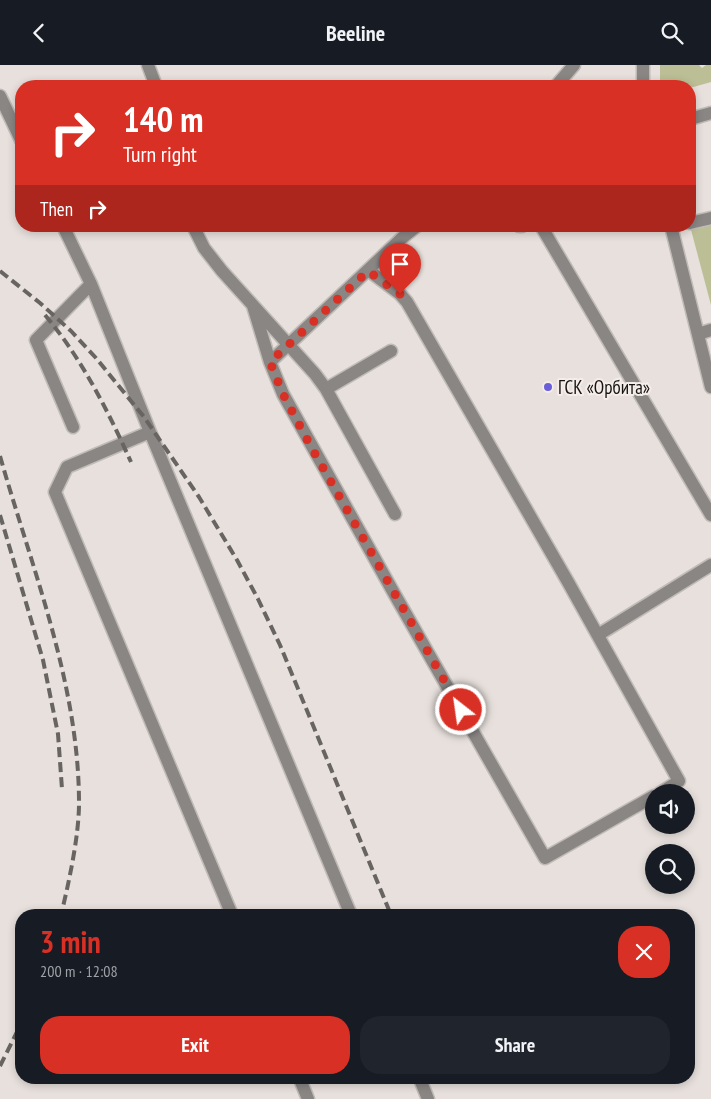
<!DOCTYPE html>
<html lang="en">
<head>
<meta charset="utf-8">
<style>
  body { margin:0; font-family:"PT Sans Narrow",sans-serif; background:#20242c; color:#f1f3f6; height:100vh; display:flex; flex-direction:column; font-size:19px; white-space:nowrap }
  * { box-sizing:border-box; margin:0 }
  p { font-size:16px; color:#9ea1a6 }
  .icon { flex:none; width:28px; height:28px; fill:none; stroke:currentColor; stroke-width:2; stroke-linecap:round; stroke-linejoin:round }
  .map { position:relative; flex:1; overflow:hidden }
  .drawer { position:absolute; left:15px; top:844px; width:680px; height:175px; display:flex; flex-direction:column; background:#171b24; border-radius:20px; box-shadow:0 2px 8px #0003 }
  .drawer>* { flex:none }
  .top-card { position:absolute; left:15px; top:15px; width:681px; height:152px; border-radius:20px; box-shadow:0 2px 8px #0003; background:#d93025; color:#fff; overflow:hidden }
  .tools { position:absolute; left:645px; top:719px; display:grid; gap:10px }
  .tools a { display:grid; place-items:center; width:50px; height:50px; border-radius:50%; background:#171b24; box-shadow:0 2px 8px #0003; font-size:25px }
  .pin { position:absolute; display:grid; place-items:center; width:42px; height:42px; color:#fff; margin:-51px -21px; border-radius:50% 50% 50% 0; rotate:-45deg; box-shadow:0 0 5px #0007 }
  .pin .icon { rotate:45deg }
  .me { position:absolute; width:55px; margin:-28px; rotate:330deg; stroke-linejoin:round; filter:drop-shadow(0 0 4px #0008) }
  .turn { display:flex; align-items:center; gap:18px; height:105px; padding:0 25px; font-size:22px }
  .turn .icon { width:65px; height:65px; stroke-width:2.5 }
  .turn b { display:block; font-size:35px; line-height:42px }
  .then { display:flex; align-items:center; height:48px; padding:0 25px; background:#0003; gap:10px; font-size:19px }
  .round { display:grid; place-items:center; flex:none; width:52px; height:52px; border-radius:20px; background:#20242c }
  .headline { display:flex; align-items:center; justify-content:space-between; height:85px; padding:0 25px }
  h1 { font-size:30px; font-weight:600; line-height:38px; color:#d93025 }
  .action { display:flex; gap:10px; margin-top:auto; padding:10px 25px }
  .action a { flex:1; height:58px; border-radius:20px; background:#d93025; color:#fff; font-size:20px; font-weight:600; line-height:58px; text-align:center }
  .action a+a { background:#20242c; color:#f1f3f6 }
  header { display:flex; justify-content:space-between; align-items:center; height:65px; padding:0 25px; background:#171b24; font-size:22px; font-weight:600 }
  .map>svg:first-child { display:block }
  .green { fill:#bcbf95 }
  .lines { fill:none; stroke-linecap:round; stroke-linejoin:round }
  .minor-casing { stroke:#c1bbb8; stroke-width:15 }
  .minor { stroke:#898684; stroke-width:12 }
  .rail { stroke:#686462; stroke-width:4; stroke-dasharray:10 5; stroke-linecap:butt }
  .route { stroke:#d93025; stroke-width:9; stroke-dasharray:0 16.2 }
  .poi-dot { fill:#6a5fd8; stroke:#f5ede9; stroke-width:2 }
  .labels { text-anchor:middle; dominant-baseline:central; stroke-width:4; stroke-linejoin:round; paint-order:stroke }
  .poi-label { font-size:19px; fill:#161312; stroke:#f5ede9; text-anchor:start }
</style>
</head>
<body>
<header><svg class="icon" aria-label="back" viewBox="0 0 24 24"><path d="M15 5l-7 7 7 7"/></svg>Beeline<svg class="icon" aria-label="search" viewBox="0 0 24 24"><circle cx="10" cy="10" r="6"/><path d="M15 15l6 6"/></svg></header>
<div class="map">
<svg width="711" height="1034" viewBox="0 0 711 1034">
  <rect width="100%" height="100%" fill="#e7e0dc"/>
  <path class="green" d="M 660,0 L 699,0 L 702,3 L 706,0 L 711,0 L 711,17 L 690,23 L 690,21 L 660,21 Z
    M 711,153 L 711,240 L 690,161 Z"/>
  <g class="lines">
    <g class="minor-casing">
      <path id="minor" d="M 148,0 L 156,21
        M 643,0 L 643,21
        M 556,21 L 574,0
        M 0,31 L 21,75
        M 690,54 L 711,48
        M 690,158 L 711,153
        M 63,161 L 91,219 L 150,367
        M 193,161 L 204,183 L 222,206 L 315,309 L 326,324 L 395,449
        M 519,161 L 522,161
        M 541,161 L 711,450
        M 671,161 L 711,322
        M 368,205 L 400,229 L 407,237 L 568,517 L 679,716 L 660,728
        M 253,241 L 270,297 L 283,329 L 395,530 L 545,793 L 654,731
        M 698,269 L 711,265
        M 270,297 L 402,173 L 417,161
        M 326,324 L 391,286
        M 73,362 L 36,275 L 91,219
        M 598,570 L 711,500
        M 232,850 L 55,427 L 67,402 L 150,367 L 351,850
        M 299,1012 L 308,1034
        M 419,1012 L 428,1034"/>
    </g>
    <use href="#minor" class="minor"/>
    <path class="rail" d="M 0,206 L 40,238 L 71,266 L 96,293 L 144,352 L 199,432 L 237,495 L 258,534 L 280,580 L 391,850
      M 45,250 C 82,294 107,344 131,397
      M 0,391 C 32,504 79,619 79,738 C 79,771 69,817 61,850
      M 0,450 L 43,595 L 58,669 L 62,724
      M 0,1001 L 21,959"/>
  </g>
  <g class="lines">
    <path class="route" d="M 400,229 L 368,206 L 270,297 L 283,329 L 310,380 L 461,645"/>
  </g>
  <circle class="poi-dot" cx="548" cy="322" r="5"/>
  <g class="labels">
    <g class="poi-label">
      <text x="558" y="322">ГСК «Орбита»</text>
    </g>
  </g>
</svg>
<div class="tools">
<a><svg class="icon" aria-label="sound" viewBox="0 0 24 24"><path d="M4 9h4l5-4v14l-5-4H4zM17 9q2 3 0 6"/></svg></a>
<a><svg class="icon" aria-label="search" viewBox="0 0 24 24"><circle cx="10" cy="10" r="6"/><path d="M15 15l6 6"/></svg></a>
</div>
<div class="pin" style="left:400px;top:229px;background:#d93025"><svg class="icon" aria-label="arrive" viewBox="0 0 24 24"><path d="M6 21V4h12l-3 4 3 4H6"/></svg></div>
<svg class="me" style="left:461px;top:645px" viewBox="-20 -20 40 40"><circle r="17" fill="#d93025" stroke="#fff" stroke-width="3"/><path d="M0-11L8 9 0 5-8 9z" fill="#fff"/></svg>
<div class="top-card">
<div class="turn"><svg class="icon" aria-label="right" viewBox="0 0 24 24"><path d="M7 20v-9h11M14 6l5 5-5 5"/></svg><div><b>140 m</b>Turn right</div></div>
<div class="then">Then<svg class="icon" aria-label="right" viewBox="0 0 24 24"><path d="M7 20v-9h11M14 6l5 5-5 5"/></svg></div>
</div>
<section class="drawer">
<div class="headline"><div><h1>3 min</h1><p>200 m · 12:08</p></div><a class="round" style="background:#d93025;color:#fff"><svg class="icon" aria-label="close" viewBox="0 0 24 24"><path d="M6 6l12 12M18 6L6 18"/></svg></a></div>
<div class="action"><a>Exit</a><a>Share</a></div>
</section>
</div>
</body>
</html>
